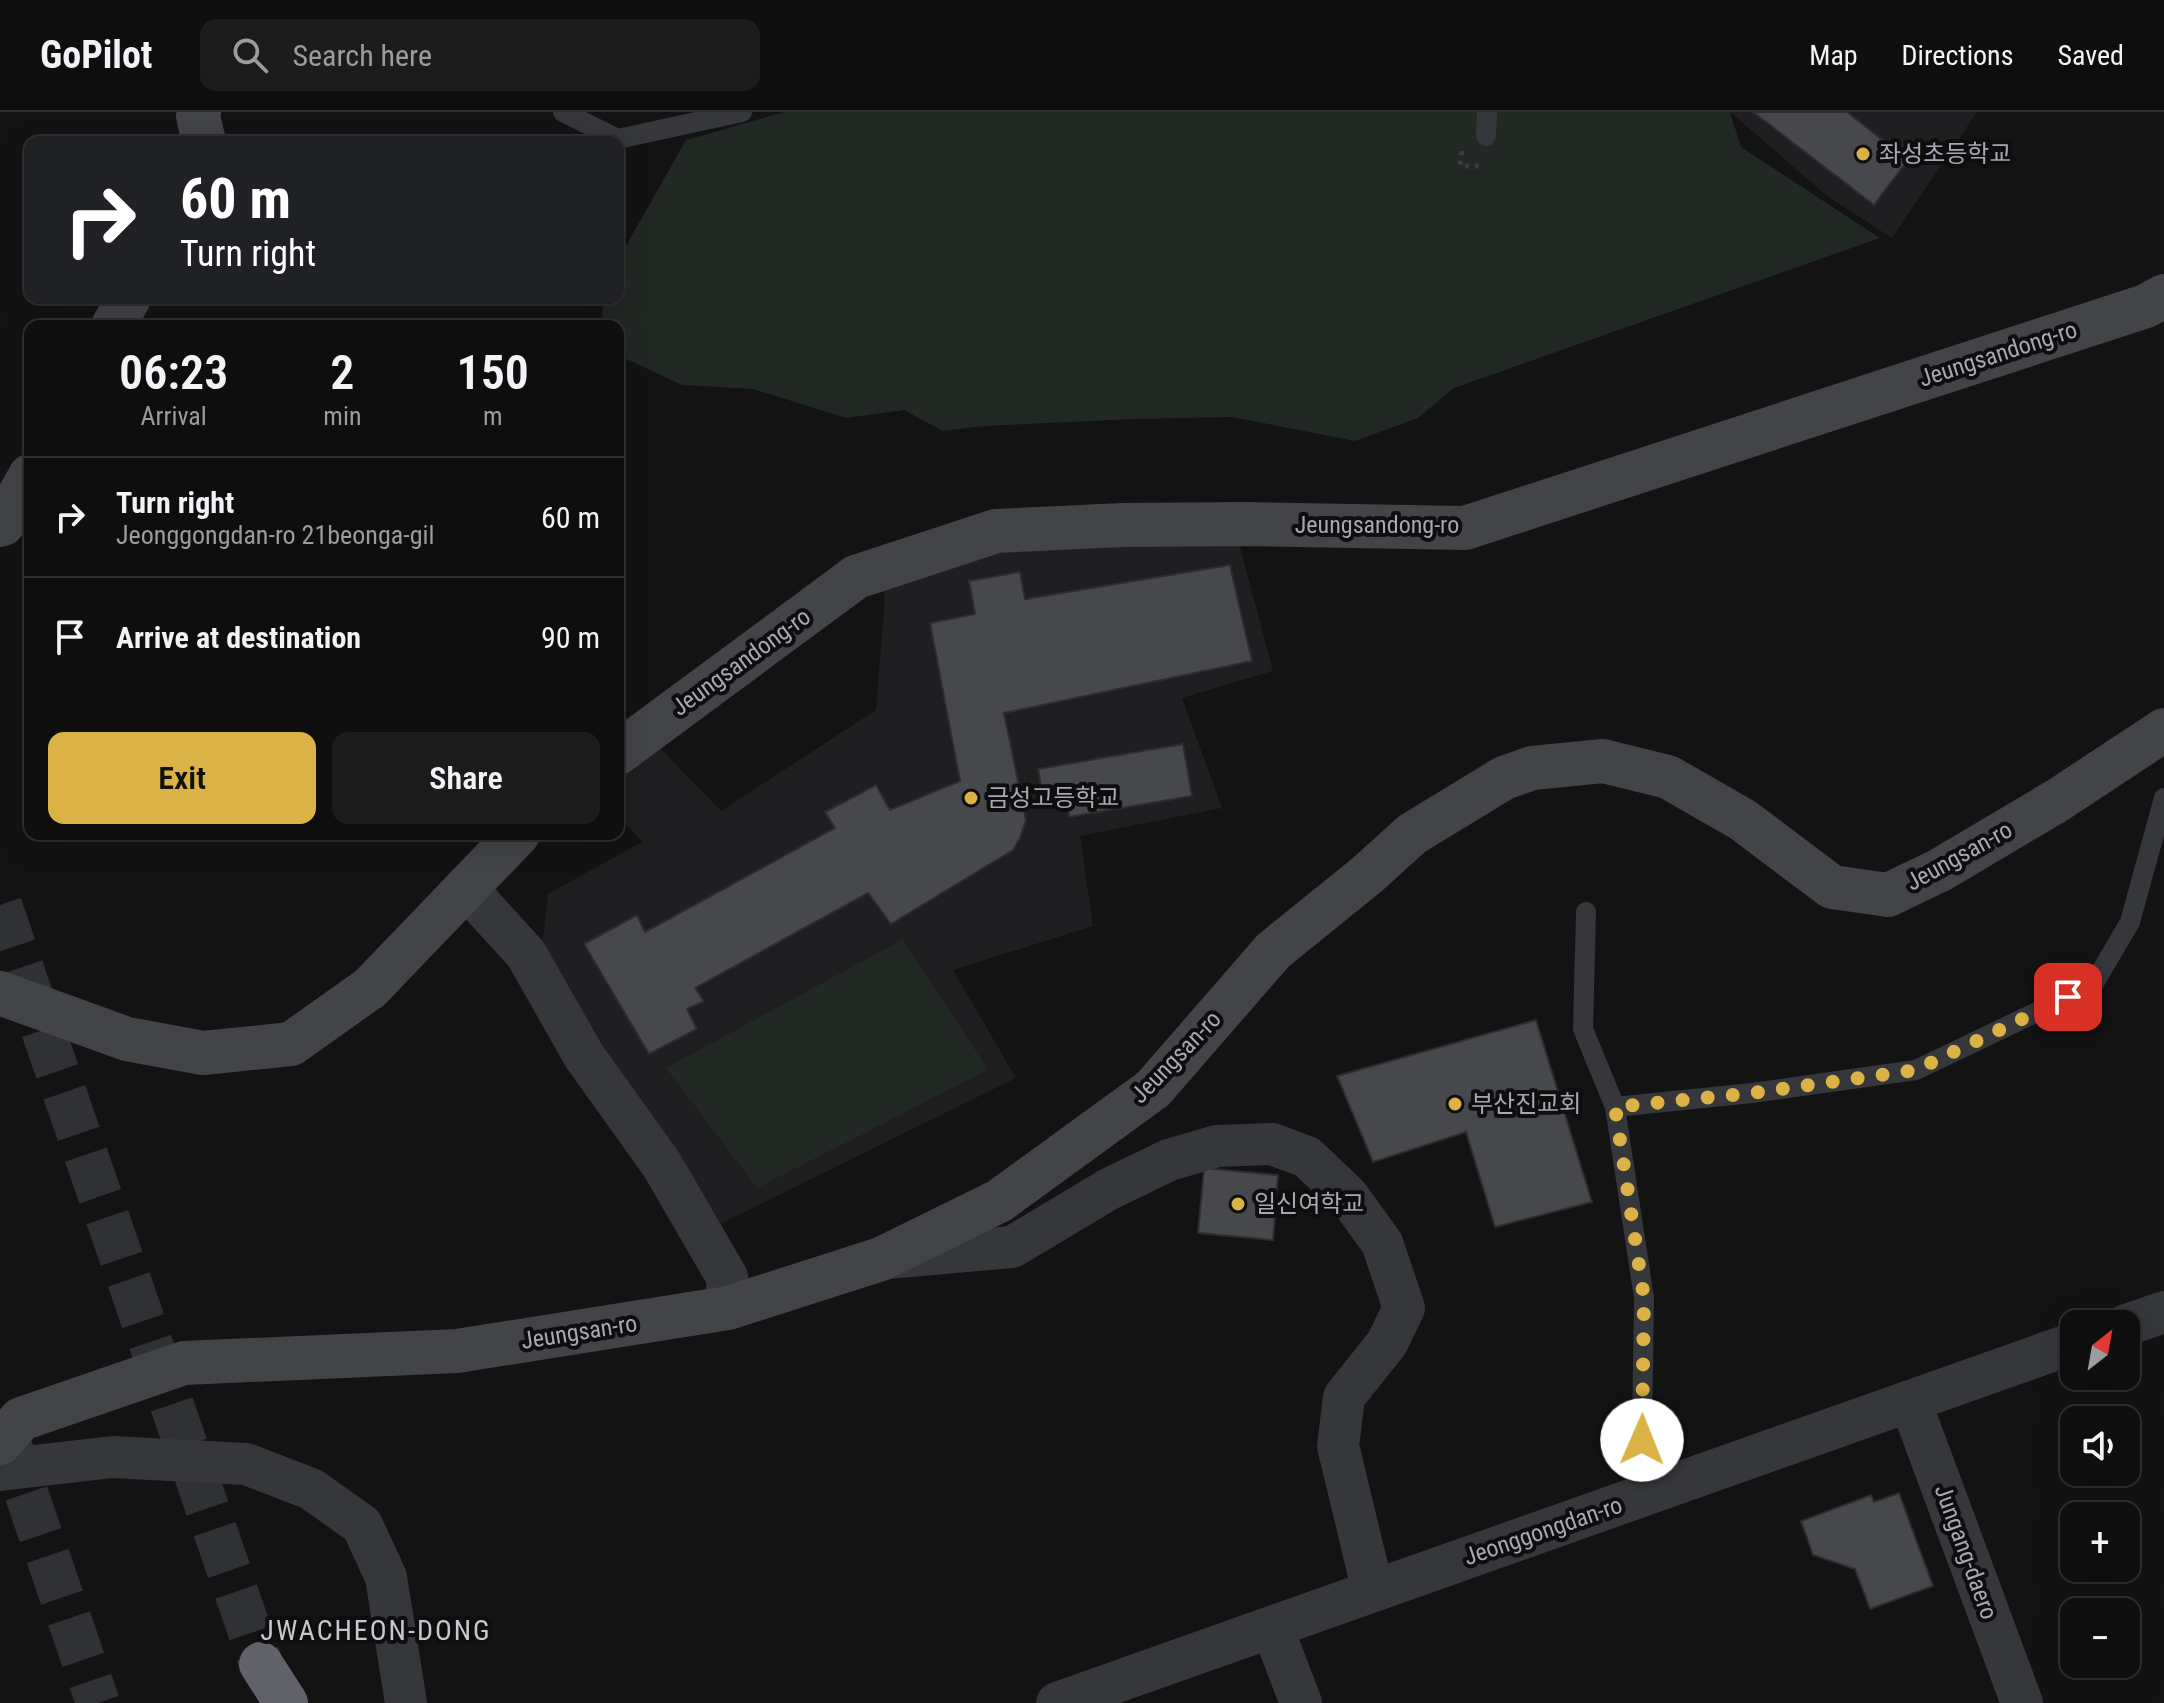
<!DOCTYPE html>
<html lang="en">
<head>
<meta charset="utf-8">
<style>
  body { margin:0; font-family:"Roboto Condensed","Noto Sans KR",sans-serif; background:#1c1c1d; color:#f1f3f6; height:100vh; display:flex; flex-direction:column; font-size:30px; white-space:nowrap }
  * { box-sizing:border-box; margin:0 }
  p { font-size:26px; color:#9b9c9e }
  .icon { flex:none; width:44px; height:44px; fill:none; stroke:currentColor; stroke-width:2; stroke-linecap:round; stroke-linejoin:round }
  .map { position:relative; flex:1; overflow:hidden }
  .panel { position:absolute; left:24px; top:208px; width:600px; height:520px; display:flex; flex-direction:column; background:#0e0e0f; border-radius:16px; box-shadow:0 8px 32px #0002,0 0 0 2px #2e2e2f }
  .panel>* { flex:none }
  .banner { position:absolute; left:24px; top:24px; width:600px; height:168px; border-radius:16px; box-shadow:0 8px 32px #0002,0 0 0 2px #2e2e2f; background:#202124; color:#fff; overflow:hidden }
  .needle { width:52px; rotate:31deg }
  .tools { position:absolute; left:2060px; top:1198px; display:grid; gap:16px }
  .tools a { display:grid; place-items:center; width:80px; height:80px; border-radius:16px; background:#0e0e0f; box-shadow:0 8px 32px #0002,0 0 0 2px #2e2e2f; font-size:40px }
  .pin { position:absolute; display:grid; place-items:center; width:68px; height:68px; color:#fff; margin:-34px; border-radius:16px; box-shadow:0 4px 12px #0006 }
  .me { position:absolute; width:88px; margin:-44px; rotate:1deg; stroke-linejoin:round; filter:drop-shadow(0 0 6px #0008) }
  .turn { display:flex; align-items:center; gap:28px; height:168px; padding:0 24px; font-size:36px }
  .turn .icon { width:104px; height:104px; stroke-width:2.5 }
  .turn b { display:block; font-size:56px; line-height:68px }
  .eta { display:flex; justify-content:space-evenly; align-items:center; height:136px; text-align:center }
  .eta b { font-size:48px; font-weight:600; line-height:56px }
  .button { display:flex; gap:16px; margin-top:auto; padding:16px 24px }
  .button a { flex:1; height:92px; border-radius:16px; background:#dab245; color:#111; font-size:32px; font-weight:600; line-height:92px; text-align:center }
  .button a+a { background:#1c1c1d; color:#f1f3f6 }
  ul { padding:0; list-style:none }
  li { display:flex; align-items:center; gap:24px; height:120px; padding:0 24px; border-top:2px solid #2e2e2f }
  li div { flex:1 }
  li b { display:block; font-size:30px }
  li em { font-style:normal }
  header { display:flex; align-items:center; gap:48px; box-sizing:border-box; height:112px; padding:0 40px; background:#0e0e0f; border-bottom:2px solid #2e2e2f }
  header strong { font-size:38px }
  nav { display:flex; gap:44px; margin-inline-start:auto; font-size:28px }
  .search { width:560px; height:72px; background:#1c1c1d; display:flex; align-items:center; gap:20px; box-sizing:border-box; padding:0 28px; border-radius:16px; color:#9b9c9e; font-size:30px }
  .map>svg:first-child { display:block }
  .built { fill:#1f1f21 }
  .green { fill:#222823 }
  .building { fill:#47484c; stroke:#2d2d30; stroke-width:2 }
  .lines { fill:none; stroke-linecap:round; stroke-linejoin:round }
  .highway-tunnel { stroke:#303134; stroke-width:44; stroke-dasharray:44 22; stroke-linecap:butt }
  .path { stroke:#3c3d41; stroke-width:5; stroke-dasharray:4 6; stroke-linecap:butt }
  .lane { stroke:#36373b; stroke-width:20 }
  .street { stroke:#36373b; stroke-width:42 }
  .secondary { stroke:#424448; stroke-width:44 }
  .highway { stroke:#616269; stroke-width:44 }
  .route { stroke:#dab245; stroke-width:14; stroke-dasharray:0 25.2 }
  .poi-dot { fill:#dab245; stroke:#0e0e0f; stroke-width:3 }
  .labels { text-anchor:middle; dominant-baseline:central; stroke-width:8; stroke-linejoin:round; paint-order:stroke }
  .poi-label { font-size:24px; fill:#a6a9b3; stroke:#0e0e0f; text-anchor:start }
  .street-label { font-size:24px; fill:#a6a9b3; stroke:#0e0e0f }
  .quarter-label { font-size:28px; letter-spacing:2px; fill:#c6c8cf; stroke:#0e0e0f }
</style>
</head>
<body>
<header>
<strong>GoPilot</strong>
<div class="search"><svg class="icon" aria-label="search" viewBox="0 0 24 24"><circle cx="10" cy="10" r="6"/><path d="M15 15l6 6"/></svg>Search here</div>
<nav><a>Map</a><a>Directions</a><a>Saved</a></nav>
</header>
<div class="map">
<svg width="2164" height="1591" viewBox="0 0 2164 1591">
  <rect width="100%" height="100%" fill="#131314"/>
  <path class="built" d="M 1730,0 L 1977,0 L 1892,126 L 1827,84 Z
    M 1236,420 L 1273,559 L 1182,586 L 1222,696 L 1080,724 L 1093,814 L 953,858 L 1016,966 L 712,1116 L 538,872 L 548,782 L 642,730 L 618,703 L 618,664 L 661,637 L 721,699 L 876,598 L 885,485 L 882,473 L 1006,429 Z"/>
  <path class="green" d="M 784,0 L 1730,0 L 1741,35 L 1880,126 L 1454,276 L 1418,306 L 1355,329 L 1232,305 L 1134,307 L 984,314 L 943,319 L 904,298 L 846,306 L 753,277 L 682,273 L 622,245 L 618,238 L 618,214 L 604,214 L 602,210 L 603,186 L 618,186 L 618,148 L 686,28 Z
    M 903,827 L 988,958 L 757,1076 L 666,956 Z"/>
  <path class="building" d="M 1753,0 L 1847,0 L 1908,48 L 1874,93 Z
    M 1230,453 L 1252,549 L 1004,601 L 1026,708 L 1020,726 L 1013,738 L 891,812 L 868,781 L 695,876 L 704,889 L 687,897 L 697,917 L 649,942 L 584,832 L 637,803 L 645,820 L 835,716 L 825,700 L 876,673 L 890,698 L 960,669 L 930,511 L 975,502 L 969,469 L 1020,460 L 1025,487 Z
    M 1183,632 L 1192,684 L 1069,705 L 1067,688 L 1044,692 L 1038,657 Z
    M 1536,908 L 1592,1090 L 1495,1115 L 1466,1020 L 1373,1050 L 1337,964 Z
    M 1204,1056 L 1278,1063 L 1273,1128 L 1198,1121 Z
    M 1899,1381 L 1933,1474 L 1870,1497 L 1855,1457 L 1813,1443 L 1801,1409 L 1871,1383 L 1874,1390 Z"/>
  <g class="lines">
    <path class="highway-tunnel" d="M 0,793 L 261,1552
      M 5,1319 L 98,1591"/>
    <path class="path" d="M 1462,39 L 1460,54 L 1483,54"/>
    <path class="lane" d="M 563,0 L 618,27 L 742,0
      M 1486,24 L 1487,0
      M 1586,800 L 1583,917 L 1615,995 L 1644,1186 L 1641,1385
      M 1615,995 L 1752,981 L 1916,958 L 2093,873 L 2130,810 L 2164,686"/>
    <path class="street" d="M 466,776 L 526,842 L 584,944 L 662,1053 L 727,1165 L 728,1196
      M 887,1146 L 1012,1135 L 1109,1077 L 1169,1048 L 1217,1034 L 1272,1032 L 1307,1045 L 1348,1084 L 1382,1131 L 1404,1196 L 1387,1231 L 1344,1285 L 1338,1334 L 1373,1479
      M 2126,1213 L 2164,1200
      M 1910,1289 L 2022,1591
      M 0,1358 L 113,1345 L 246,1352 L 311,1377 L 362,1413 L 386,1465 L 406,1591
      M 1272,1515 L 1301,1591
      M 1057,1591 L 2074,1231"/>
    <path class="secondary" d="M 199,0 L 198,4 L 204,30
      M 113,214 L 129,186
      M 0,413 L 3,412 L 30,364
      M 618,641 L 856,465 L 996,419 L 1123,413 L 1246,412 L 1465,416 L 2146,194 L 2164,184
      M 0,881 L 127,927 L 203,941 L 291,932 L 370,876 L 518,722
      M 0,1331 L 21,1307 L 184,1251 L 457,1239 L 728,1196 L 881,1147 L 999,1089 L 1153,977 L 1273,839 L 1368,762 L 1412,722 L 1504,666 L 1532,656 L 1603,649 L 1668,665 L 1743,708 L 1832,775 L 1888,783 L 1940,758 L 2058,688 L 2164,618"/>
    <path class="highway" d="M 261,1552 L 286,1591"/>
  </g>
  <g class="lines">
    <path class="route" d="M 1642,1328 L 1644,1186 L 1615,995 L 1752,981 L 1916,958 L 2068,885"/>
  </g>
  <g class="poi-dot">
    <circle cx="1863" cy="42" r="8"/>
    <circle cx="971" cy="686" r="8"/>
    <circle cx="1455" cy="992" r="8"/>
    <circle cx="1238" cy="1092" r="8"/>
  </g>
  <g class="labels">
    <g class="poi-label">
      <text x="1879" y="42">좌성초등학교</text>
      <text x="987" y="686">금성고등학교</text>
      <text x="1471" y="992">부산진교회</text>
      <text x="1254" y="1092">일신여학교</text>
    </g>
    <g class="street-label">
      <text transform="translate(1998 242) rotate(-18)">Jeungsandong-ro</text>
      <text x="1377" y="413">Jeungsandong-ro</text>
      <text transform="translate(741 550) rotate(-36)">Jeungsandong-ro</text>
      <text transform="translate(1959 744) rotate(-29)">Jeungsan-ro</text>
      <text transform="translate(1176 945) rotate(-46)">Jeungsan-ro</text>
      <text transform="translate(579 1220) rotate(-9)">Jeungsan-ro</text>
      <text transform="translate(1543 1419) rotate(-19)">Jeonggongdan-ro</text>
      <text transform="translate(1966 1440) rotate(70)">Jungang-daero</text>
    </g>
    <g class="quarter-label">
      <text x="376" y="1518">JWACHEON-DONG</text>
    </g>
  </g>
</svg>
<div class="tools">
<a><svg class="needle" viewBox="-14 -14 28 28"><path d="M0-13l5 13h-10z" fill="#e53935"/><path d="M0 13l5-13h-10z" fill="#9b9c9e"/></svg></a>
<a><svg class="icon" aria-label="sound" viewBox="0 0 24 24"><path d="M4 9h4l5-4v14l-5-4H4zM17 9q2 3 0 6"/></svg></a>
<a>+</a>
<a>−</a>
</div>
<div class="pin" style="left:2068px;top:885px;background:#d93025"><svg class="icon" aria-label="arrive" viewBox="0 0 24 24"><path d="M6 21V4h12l-3 4 3 4H6"/></svg></div>
<svg class="me" style="left:1642px;top:1328px" viewBox="-20 -20 40 40"><circle r="19" fill="#fff"/><path d="M0-13L10 11 0 6-10 11z" fill="#dab245"/></svg>
<div class="banner">
<div class="turn"><svg class="icon" aria-label="right" viewBox="0 0 24 24"><path d="M7 20v-9h11M14 6l5 5-5 5"/></svg><div><b>60 m</b>Turn right</div></div>
</div>
<section class="panel">
<div class="eta">
<div><b>06:23</b><p>Arrival</p></div>
<div><b>2</b><p>min</p></div>
<div><b>150</b><p>m</p></div>
</div>
<ul>
<li><svg class="icon" aria-label="right" viewBox="0 0 24 24"><path d="M7 20v-9h11M14 6l5 5-5 5"/></svg><div><b>Turn right</b><p>Jeonggongdan-ro 21beonga-gil</p></div><em>60 m</em></li>
<li><svg class="icon" aria-label="arrive" viewBox="0 0 24 24"><path d="M6 21V4h12l-3 4 3 4H6"/></svg><div><b>Arrive at destination</b></div><em>90 m</em></li>
</ul>
<div class="button"><a>Exit</a><a>Share</a></div>
</section>
</div>
</body>
</html>
